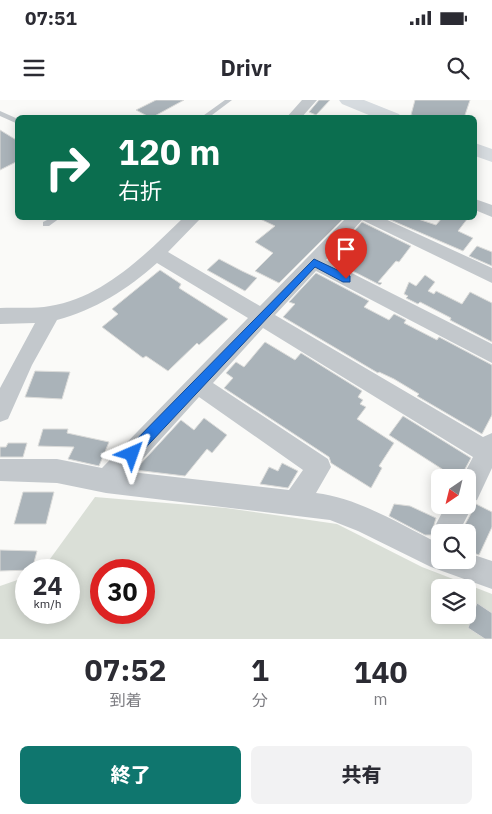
<!DOCTYPE html>
<html lang="ja">
<head>
<meta charset="utf-8">
<style>
  body { margin:0; font-family:"IBM Plex Sans","Noto Sans JP",sans-serif; background:#f2f2f3; color:#2b2b33; height:100vh; display:flex; flex-direction:column; font-size:19px; white-space:nowrap }
  * { box-sizing:border-box; margin:0 }
  p { font-size:16px; color:#7c7c81 }
  .icon { flex:none; width:28px; height:28px; fill:none; stroke:currentColor; stroke-width:2; stroke-linecap:round; stroke-linejoin:round }
  .map { position:relative; height:539px; overflow:hidden }
  .drawer { display:flex; flex-direction:column; background:#fff; flex:1 }
  .drawer>* { flex:none }
  .guide { position:absolute; left:15px; top:15px; width:462px; height:105px; border-radius:8px; box-shadow:0 2px 12px #0003; background:#0b6e4f; color:#fff; overflow:hidden }
  .needle { width:32px; rotate:215deg }
  .tools { position:absolute; left:431px; top:369px; display:grid; gap:10px }
  .tools a { display:grid; place-items:center; width:45px; height:45px; border-radius:8px; background:#fff; box-shadow:0 2px 12px #0003; font-size:25px }
  .speed { position:absolute; left:15px; top:459px; display:flex; gap:10px; font-size:25px; font-weight:700; text-align:center }
  .speed>* { display:grid; place-content:center; width:65px; height:65px; border-radius:50%; background:#fff; box-shadow:0 2px 12px #0003; line-height:1 }
  .speed small { font-size:12px; font-weight:400 }
  .speed .limit { border:8px solid #d22; background:#fff; color:#111 }
  .pin { position:absolute; display:grid; place-items:center; width:42px; height:42px; color:#fff; margin:-51px -21px; border-radius:50% 50% 50% 0; rotate:-45deg; box-shadow:0 0 5px #0007 }
  .pin .icon { rotate:45deg }
  .me { position:absolute; width:55px; margin:-28px; rotate:43deg; stroke-linejoin:round; filter:drop-shadow(0 0 4px #0008) }
  .turn { display:flex; align-items:center; gap:18px; height:105px; padding:0 20px; font-size:22px }
  .turn .icon { width:65px; height:65px; stroke-width:2.5 }
  .turn b { display:block; font-size:35px; line-height:42px }
  .eta { display:flex; justify-content:space-evenly; align-items:center; height:85px; text-align:center }
  .eta b { font-size:30px; font-weight:800; line-height:35px }
  .cta { display:flex; gap:10px; margin-top:auto; padding:10px 20px }
  .cta a { flex:1; height:58px; border-radius:8px; background:#0f766e; color:#fff; font-size:20px; font-weight:800; line-height:58px; text-align:center }
  .cta a+a { background:#f2f2f3; color:#2b2b33 }
  .status { display:flex; justify-content:space-between; align-items:center; height:35px; padding:0 25px; background:#fff; direction:ltr }
  .status svg { height:14px; fill:currentColor }
  header { display:flex; justify-content:space-between; align-items:center; height:65px; padding:0 20px; background:#fff; font-size:22px; font-weight:800 }
  .map>svg:first-child { display:block }
  .green { fill:#dadfd7; fill-rule:evenodd }
  .building { fill:#aab3b9; stroke:#dcdcda }
  .lines { fill:none; stroke-linecap:round; stroke-linejoin:round }
  .lane { fill:#c3c8cc; fill-rule:evenodd }
  .street { fill:#c3c8cc; fill-rule:evenodd }
  .primary { fill:#d6dbdf; fill-rule:evenodd }
  .route { fill:#1a73e8; stroke:#114b97 }
</style>
</head>
<body>
<div class="status"><b>07:51</b><svg viewBox="0 0 49 12"><path d="M0 12V9h3v3zM5 12V6h3v6zM10 12V3h3v9zM15 12V0h3v12zM26 1h20v11H26zM47 4h2v5h-2z"/></svg></div>
<header><svg class="icon" aria-label="menu" viewBox="0 0 24 24"><path d="M4 6h16M4 12h16M4 18h16"/></svg>Drivr<svg class="icon" aria-label="search" viewBox="0 0 24 24"><circle cx="10" cy="10" r="6"/><path d="M15 15l6 6"/></svg></header>
<div class="map">
<svg width="492" height="539" viewBox="0 0 492 539">
  <rect width="100%" height="100%" fill="#fafaf8"/>
  <path class="green" d="M 95,397 L 226,408 L 337,424 L 422,467 L 492,494 L 492,539 L 0,539 L 0,486 L 26,477 L 26,512 L 69,512 L 69,470 L 42,470 ZM 101,470 L 144,470 L 144,512 L 101,512 ZM 440,488 L 468,488 L 468,515 L 440,515 Z"/>
  <path class="building" d="M 156,0 L 184,0 L 151,18 L 136,10 Z
    M 319,0 L 330,0 L 316,15 L 309,12 Z
    M 415,0 L 470,0 L 464,18 L 426,18 L 411,15 Z
    M 0,30 L 18,41 L 18,61 L 0,70 Z
    M 258,118 L 344,118 L 279,183 L 255,171 L 273,153 L 255,142 L 275,126 Z
    M 386,118 L 415,118 L 436,125 L 442,118 L 468,118 L 458,131 L 473,138 L 463,151 Z
    M 362,122 L 411,146 L 399,162 L 396,161 L 378,182 L 382,183 L 380,185 L 329,159 Z
    M 477,146 L 492,152 L 492,166 L 469,156 Z
    M 219,159 L 242,171 L 257,178 L 245,191 L 207,170 Z
    M 160,170 L 181,184 L 179,188 L 228,219 L 199,245 L 197,243 L 168,271 L 146,256 L 143,258 L 102,227 L 118,214 L 112,209 Z
    M 316,173 L 369,201 L 364,207 L 389,220 L 394,214 L 406,220 L 404,223 L 437,240 L 439,237 L 492,265 L 492,315 L 482,334 L 417,296 L 419,294 L 394,279 L 379,272 L 378,273 L 283,217 L 295,204 L 289,202 Z
    M 425,175 L 435,182 L 428,191 L 434,194 L 436,191 L 462,204 L 470,192 L 492,203 L 492,242 L 450,220 L 451,218 L 420,202 L 418,204 L 406,198 L 408,196 L 404,194 L 409,182 L 416,186 Z
    M 265,242 L 295,260 L 301,253 L 362,291 L 358,297 L 363,300 L 360,304 L 366,307 L 357,319 L 394,343 L 379,366 L 382,368 L 371,388 L 331,363 L 329,357 L 224,288 L 233,278 L 226,273 L 236,262 L 244,267 Z
    M 35,271 L 70,272 L 62,299 L 25,297 Z
    M 403,316 L 471,358 L 460,378 L 456,378 L 389,335 Z
    M 204,318 L 227,335 L 212,353 L 207,349 L 185,376 L 135,370 L 181,320 L 194,330 Z
    M 43,329 L 68,329 L 67,333 L 109,342 L 99,366 L 68,359 L 74,347 L 38,346 Z
    M 8,343 L 27,343 L 23,357 L 0,357 L 0,347 L 6,347 Z
    M 282,363 L 298,371 L 288,388 L 260,384 L 269,367 L 278,371 Z
    M 23,392 L 54,392 L 46,424 L 14,424 Z
    M 474,403 L 492,412 L 492,427 L 479,455 L 468,451 L 468,432 L 461,432 L 475,406 Z
    M 394,404 L 410,406 L 436,418 L 431,435 L 425,435 L 389,416 Z
    M 0,450 L 37,451 L 32,470 L 0,471 Z
    M 477,503 L 492,513 L 492,539 L 485,539 L 468,528 Z"/>
  <g class="lines">
    <path class="lane" d="M 225,0 L 232,0 L 208,18 L 200,18 Z
      M 0,11 L 18,19 L 18,24 L 0,16 Z
      M 51,118 L 60,118 L 49,126 L 43,126 L 43,122 Z"/>
    <path class="street" d="M 302,0 L 317,0 L 301,18 L 286,18 Z
      M 475,99 L 492,105 L 492,117 L 475,110 Z
      M 183,118 L 201,118 L 168,152 L 260,206 L 346,118 L 383,118 L 492,168 L 492,183 L 362,120 L 326,160 L 492,244 L 492,263 L 316,171 L 275,215 L 483,337 L 492,333 L 492,368 L 477,400 L 471,402 L 473,405 L 459,432 L 440,432 L 440,443 L 436,441 L 432,432 L 446,405 L 468,405 L 468,378 L 462,378 L 473,357 L 263,228 L 213,283 L 328,359 L 331,367 L 316,393 C 359,398 401,425 440,444 L 440,460 L 468,460 L 468,453 L 492,461 L 492,489 L 431,467 L 358,431 L 330,420 L 106,393 L 57,383 L 0,381 L 0,359 L 57,359 L 102,368 L 248,218 L 157,163 C 128,189 95,210 57,220 L 32,265 L 8,319 L 0,322 L 0,288 L 35,223 L 0,224 L 0,208 C 17,207 34,209 50,206 C 103,198 147,153 183,118 ZM 199,297 L 303,370 L 289,390 L 131,372 Z"/>
    <path class="primary" d="M 339,0 L 364,0 L 399,14 L 402,18 L 376,18 L 342,4 Z
      M 475,43 L 492,49 L 492,62 L 475,56 Z"/>
  </g>
  <path class="route" d="M 314,159 L 350,176 L 350,182 L 343,182 L 315,167 L 136,358 L 127,358 L 126,354 L 127,349 Z"/>
</svg>
<div class="tools">
<a><svg class="needle" viewBox="-14 -14 28 28"><path d="M0-13l5 13h-10z" fill="#e53935"/><path d="M0 13l5-13h-10z" fill="#7c7c81"/></svg></a>
<a><svg class="icon" aria-label="search" viewBox="0 0 24 24"><circle cx="10" cy="10" r="6"/><path d="M15 15l6 6"/></svg></a>
<a><svg class="icon" aria-label="layers" viewBox="0 0 24 24"><path d="M12 4l9 5-9 5-9-5zM3 14l9 5 9-5"/></svg></a>
</div>
<div class="speed"><div>24<small>km/h</small></div><div class="limit">30</div></div>
<div class="pin" style="left:346px;top:179px;background:#d93025"><svg class="icon" aria-label="arrive" viewBox="0 0 24 24"><path d="M6 21V4h12l-3 4 3 4H6"/></svg></div>
<svg class="me" style="left:132px;top:354px" viewBox="-20 -20 40 40"><path d="M0-17L14 15 0 8-14 15z" fill="#1a73e8" stroke="#fff" stroke-width="4"/></svg>
<div class="guide">
<div class="turn"><svg class="icon" aria-label="right" viewBox="0 0 24 24"><path d="M7 20v-9h11M14 6l5 5-5 5"/></svg><div><b>120 m</b>右折</div></div>
</div>
</div>
<section class="drawer">
<div class="eta">
<div><b>07:52</b><p>到着</p></div>
<div><b>1</b><p>分</p></div>
<div><b>140</b><p>m</p></div>
</div>
<div class="cta"><a>終了</a><a>共有</a></div>
</section>
</body>
</html>
